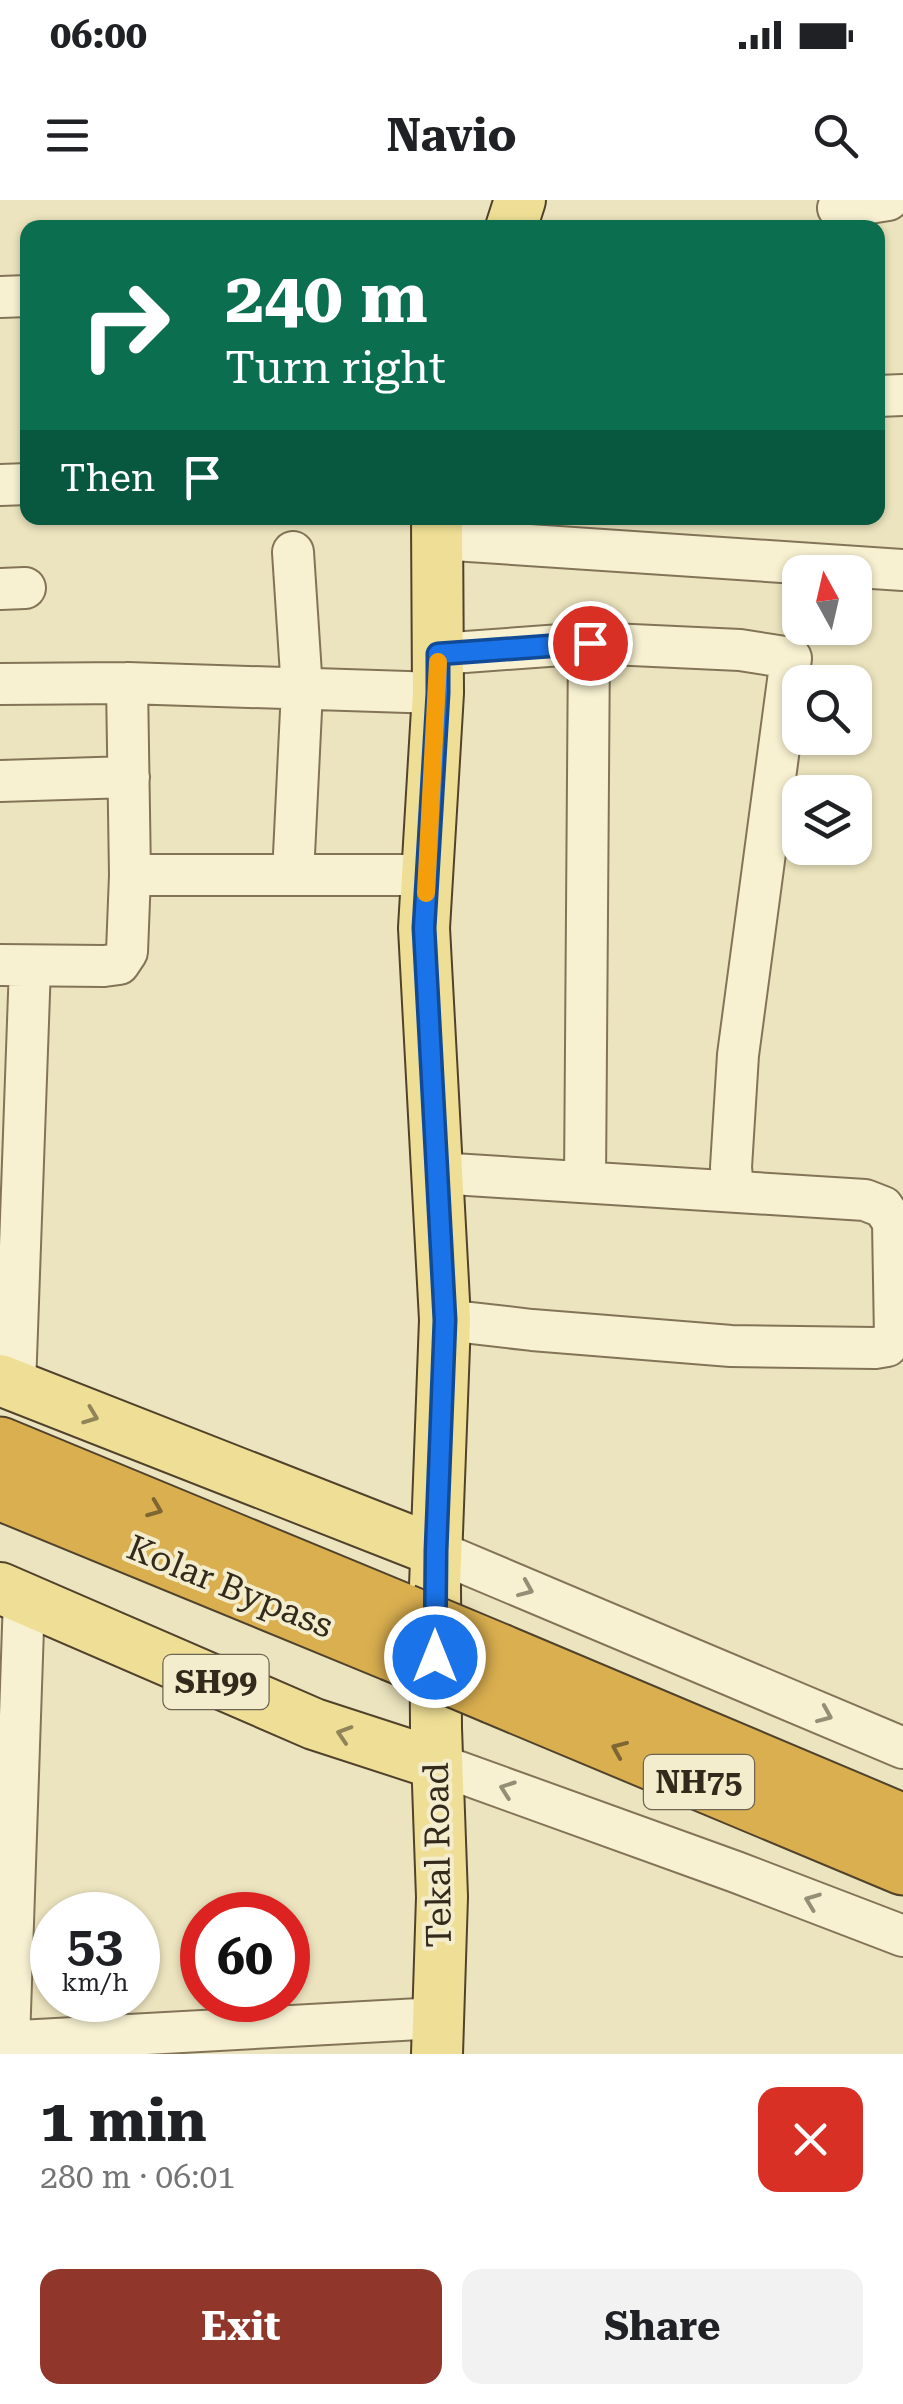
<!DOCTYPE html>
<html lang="en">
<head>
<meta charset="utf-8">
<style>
  body { margin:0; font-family:"Roboto Serif",serif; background:#f2f2f2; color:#202124; height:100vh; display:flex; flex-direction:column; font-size:38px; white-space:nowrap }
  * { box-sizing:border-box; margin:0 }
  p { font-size:32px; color:#757577 }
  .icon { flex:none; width:55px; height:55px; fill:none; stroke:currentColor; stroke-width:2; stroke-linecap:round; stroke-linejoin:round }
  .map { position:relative; height:1854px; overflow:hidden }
  .drawer { display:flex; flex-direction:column; background:#fff; flex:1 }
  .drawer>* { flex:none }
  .top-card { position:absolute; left:20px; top:20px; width:865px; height:305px; border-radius:20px; box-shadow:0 2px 8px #0004; background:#0b6e4f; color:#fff; overflow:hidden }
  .needle { width:65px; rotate:352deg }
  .tools { position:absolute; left:782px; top:355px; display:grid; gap:20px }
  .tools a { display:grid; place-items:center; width:90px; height:90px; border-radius:20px; background:#fff; box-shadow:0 2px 8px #0004; font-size:50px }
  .speed { position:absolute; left:30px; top:1692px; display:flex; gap:20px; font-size:50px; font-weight:700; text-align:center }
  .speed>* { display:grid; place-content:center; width:130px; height:130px; border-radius:50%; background:#fff; box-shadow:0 2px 8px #0004; line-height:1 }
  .speed small { font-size:25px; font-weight:400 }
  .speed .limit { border:15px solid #d22; background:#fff; color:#111 }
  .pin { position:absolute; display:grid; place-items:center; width:85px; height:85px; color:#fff; margin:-42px; border:5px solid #fff; border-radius:50%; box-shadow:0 2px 10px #0007 }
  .me { position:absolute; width:110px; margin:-55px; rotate:0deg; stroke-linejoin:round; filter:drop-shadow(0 0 8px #0008) }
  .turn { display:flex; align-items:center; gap:35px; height:210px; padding:0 40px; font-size:45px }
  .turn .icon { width:130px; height:130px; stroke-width:2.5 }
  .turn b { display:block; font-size:70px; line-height:85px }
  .then { display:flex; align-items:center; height:95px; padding:0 40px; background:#0003; gap:20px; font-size:38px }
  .round { display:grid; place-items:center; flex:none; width:105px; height:105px; border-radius:20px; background:#f2f2f2 }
  .overview { display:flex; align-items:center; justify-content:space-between; height:170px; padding:0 40px }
  h1 { font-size:60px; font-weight:700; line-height:75px }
  .cta { display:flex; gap:20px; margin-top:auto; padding:20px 40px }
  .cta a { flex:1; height:115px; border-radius:20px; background:#90362a; color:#fff; font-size:40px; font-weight:700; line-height:115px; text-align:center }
  .cta a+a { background:#f2f2f2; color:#202124 }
  .status { display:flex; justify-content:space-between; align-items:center; height:70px; padding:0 50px; background:#fff; direction:ltr }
  .status svg { height:28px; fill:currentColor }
  header { display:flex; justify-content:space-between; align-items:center; height:130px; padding:0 40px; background:#fff; font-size:45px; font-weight:700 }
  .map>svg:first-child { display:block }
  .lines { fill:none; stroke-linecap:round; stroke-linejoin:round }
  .minor-casing { stroke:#837458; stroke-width:44 }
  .major-casing { stroke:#51422c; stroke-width:54 }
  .highway-casing { stroke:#51422c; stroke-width:59 }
  .minor { stroke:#f7f1d1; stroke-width:40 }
  .major { stroke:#efdf96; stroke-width:50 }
  .highway { stroke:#daaf50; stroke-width:55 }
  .highway-bridge-casing { stroke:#51422c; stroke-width:59; stroke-linecap:butt }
  .highway-bridge { stroke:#daaf50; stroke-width:55 }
  .shaded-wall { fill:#8d7252 }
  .oneway { stroke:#918459 }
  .oneway2 { stroke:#7e6633 }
  .oneway3 { stroke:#958e76 }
  .route-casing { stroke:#114b97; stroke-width:25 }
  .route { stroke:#1a73e8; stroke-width:18 }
  .slow { stroke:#f59e0b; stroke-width:18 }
  .labels { text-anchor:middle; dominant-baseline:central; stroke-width:8; stroke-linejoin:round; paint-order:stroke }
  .shield { fill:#f4edcd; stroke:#6d6451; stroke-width:2.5 }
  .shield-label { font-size:32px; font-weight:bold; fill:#332a1c }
  .street-label { font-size:35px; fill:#332a1c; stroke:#f4edcd }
</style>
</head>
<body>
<div class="status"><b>06:00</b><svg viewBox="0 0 49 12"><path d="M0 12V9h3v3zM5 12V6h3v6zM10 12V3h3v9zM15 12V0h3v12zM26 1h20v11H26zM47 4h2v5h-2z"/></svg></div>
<header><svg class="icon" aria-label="menu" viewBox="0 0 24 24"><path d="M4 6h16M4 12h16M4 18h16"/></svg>Navio<svg class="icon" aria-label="search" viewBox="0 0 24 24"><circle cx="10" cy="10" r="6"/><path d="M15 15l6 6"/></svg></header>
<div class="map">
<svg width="903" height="1854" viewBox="0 0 903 1854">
  <rect width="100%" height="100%" fill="#ece4be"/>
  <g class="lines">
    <g class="minor-casing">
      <path id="minor" d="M 838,8 L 888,0
        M 0,97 L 28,96
        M 878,196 L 903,195
        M 0,285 L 28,284
        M 438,339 L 903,370
        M 0,389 L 25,388
        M 438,454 L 589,443 L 740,450 L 791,458 L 738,855 L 731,967 L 733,990
        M 0,484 L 127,483 L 438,493
        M 0,581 L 129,577
        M 130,675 L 428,675
        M 293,675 L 302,490 L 293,352
        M 0,765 L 104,766 L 119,764 L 127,752 L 130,675 L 127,483
        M 437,973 L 865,1000 L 883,1007 L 893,1022 L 895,1138 L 887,1146 L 875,1148 L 731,1146 L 532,1130 L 445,1120
        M 585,982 L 589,443
        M 15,1186 L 30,766
        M 436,1351 L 903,1548
        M 437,1564 L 736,1672 L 903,1736
        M 9,1841 L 24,1398
        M 0,1842 L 438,1818"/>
    </g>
    <g class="major-casing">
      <path id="major" d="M 511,28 L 520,0
        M 0,1180 L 436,1351
        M 0,1388 L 314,1524 L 437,1564
        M 437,1854 L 442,1697 L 436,1528 L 435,1386 L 445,1120 L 424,728 L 438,493 L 437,318"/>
    </g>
    <g class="highway-casing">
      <path id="highway" d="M 0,1245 L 404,1412
        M 0,1292 L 392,1453
        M 500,1452 L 903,1622
        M 494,1496 L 903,1667"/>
    </g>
    <use href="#minor" class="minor"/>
    <use href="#major" class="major"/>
    <use href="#highway" class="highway"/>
    <g class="highway-bridge-casing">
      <path id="highway-bridge" d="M 404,1412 L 500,1452
        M 392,1453 L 494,1496"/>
    </g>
    <use href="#highway-bridge" class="highway-bridge"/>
  </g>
  <path class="shaded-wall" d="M 313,318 L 372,318 L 368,323 L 308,325 Z"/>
  <defs><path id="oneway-chevron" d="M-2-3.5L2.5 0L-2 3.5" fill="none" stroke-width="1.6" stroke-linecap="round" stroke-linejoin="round" transform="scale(2.5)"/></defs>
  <g class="oneway">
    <use href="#oneway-chevron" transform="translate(91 1216) rotate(21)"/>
    <use href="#oneway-chevron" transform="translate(344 1534) rotate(-162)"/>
  </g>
  <g class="oneway2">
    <use href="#oneway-chevron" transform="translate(155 1309) rotate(22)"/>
    <use href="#oneway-chevron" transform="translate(619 1549) rotate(-157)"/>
  </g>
  <g class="oneway3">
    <use href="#oneway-chevron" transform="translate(526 1389) rotate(23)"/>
    <use href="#oneway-chevron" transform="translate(825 1515) rotate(23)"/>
    <use href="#oneway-chevron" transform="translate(507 1589) rotate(-160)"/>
    <use href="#oneway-chevron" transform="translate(812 1701) rotate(-159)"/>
  </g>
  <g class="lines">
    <g class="route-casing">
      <path id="route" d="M 435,1457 L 436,1351 L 445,1120 L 424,728 L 438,493 L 438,454 L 590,443"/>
    </g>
    <use href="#route" class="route"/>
    <path class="slow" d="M 426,693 L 438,462"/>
  </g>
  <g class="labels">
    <g class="shield">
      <rect x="163.5" y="1455" width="105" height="54" rx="8"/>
      <rect x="644" y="1555" width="110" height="54" rx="8"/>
    </g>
    <g class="shield-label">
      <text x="216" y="1482">SH99</text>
      <text x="699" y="1582">NH75</text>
    </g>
    <g class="street-label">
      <text transform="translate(230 1387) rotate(22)">Kolar Bypass</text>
      <text transform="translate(438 1655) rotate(-91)">Tekal Road</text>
    </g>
  </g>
</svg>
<div class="tools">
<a><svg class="needle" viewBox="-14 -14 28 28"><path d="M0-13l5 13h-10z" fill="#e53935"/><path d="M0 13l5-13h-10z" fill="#757577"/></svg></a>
<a><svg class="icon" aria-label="search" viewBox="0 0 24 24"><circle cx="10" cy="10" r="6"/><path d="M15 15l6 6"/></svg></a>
<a><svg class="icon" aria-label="layers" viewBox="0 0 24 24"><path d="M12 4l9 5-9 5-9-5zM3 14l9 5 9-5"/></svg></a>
</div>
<div class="speed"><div>53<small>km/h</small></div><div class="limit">60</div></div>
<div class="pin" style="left:590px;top:443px;background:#d93025"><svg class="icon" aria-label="arrive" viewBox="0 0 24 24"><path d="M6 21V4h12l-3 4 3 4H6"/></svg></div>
<svg class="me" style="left:435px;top:1457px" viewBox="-20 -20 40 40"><circle r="17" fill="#1a73e8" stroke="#fff" stroke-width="3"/><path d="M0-11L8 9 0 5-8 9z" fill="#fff"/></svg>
<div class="top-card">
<div class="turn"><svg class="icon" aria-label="right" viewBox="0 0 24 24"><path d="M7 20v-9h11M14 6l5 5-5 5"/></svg><div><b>240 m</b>Turn right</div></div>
<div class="then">Then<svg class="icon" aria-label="arrive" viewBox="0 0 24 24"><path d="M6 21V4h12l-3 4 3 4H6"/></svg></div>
</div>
</div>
<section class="drawer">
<div class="overview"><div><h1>1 min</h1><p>280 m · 06:01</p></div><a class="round" style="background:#d93025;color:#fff"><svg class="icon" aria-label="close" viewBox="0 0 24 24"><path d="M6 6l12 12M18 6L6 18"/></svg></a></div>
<div class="cta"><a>Exit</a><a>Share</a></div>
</section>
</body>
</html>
